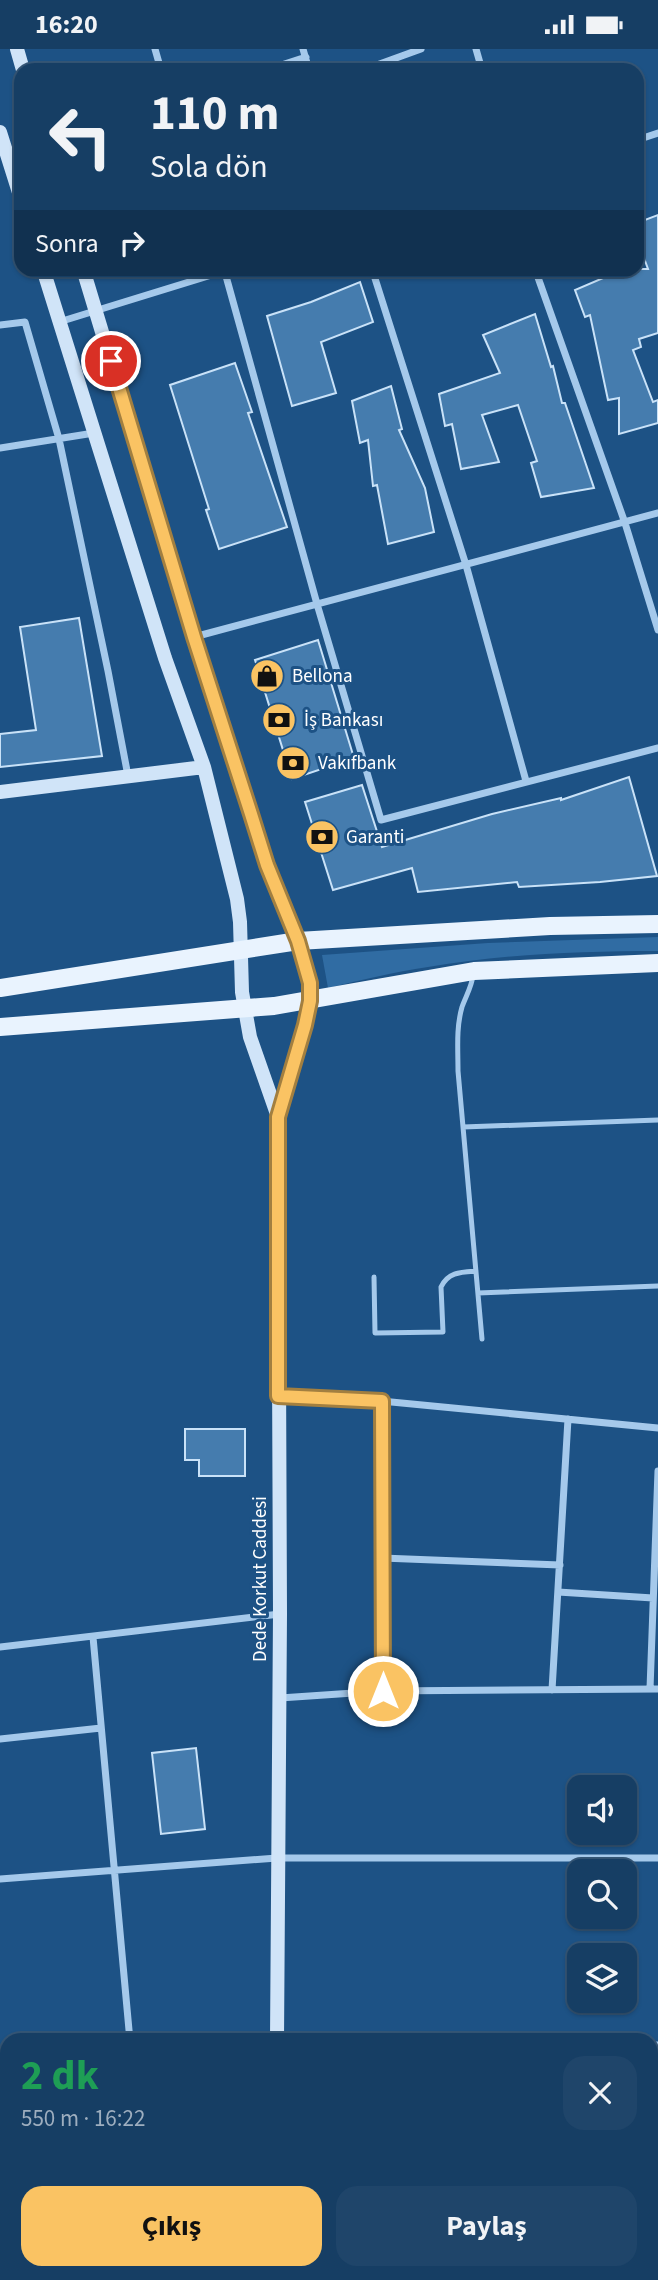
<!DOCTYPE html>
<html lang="tr">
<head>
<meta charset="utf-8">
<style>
  body { margin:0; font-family:"Source Sans 3",sans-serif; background:#1f456a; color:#f1f3f6; height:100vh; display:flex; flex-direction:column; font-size:26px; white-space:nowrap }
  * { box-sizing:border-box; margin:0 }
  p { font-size:23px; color:#9eaebf }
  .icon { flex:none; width:38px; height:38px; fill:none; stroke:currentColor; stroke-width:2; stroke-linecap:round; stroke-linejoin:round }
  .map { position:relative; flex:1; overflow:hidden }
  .details { position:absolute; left:0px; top:1984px; width:658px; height:247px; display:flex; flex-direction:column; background:#163e64; border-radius:21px 21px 0 0; box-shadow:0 2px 5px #0004,0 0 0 2px #355778 }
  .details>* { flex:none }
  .top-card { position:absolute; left:14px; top:14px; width:630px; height:214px; border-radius:21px; box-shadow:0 2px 5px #0004,0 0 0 2px #355778; background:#163e64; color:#f1f3f6; overflow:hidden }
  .controls { position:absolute; left:567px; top:1726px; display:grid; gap:14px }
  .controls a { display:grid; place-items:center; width:70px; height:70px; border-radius:14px; background:#163e64; box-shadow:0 2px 5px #0004,0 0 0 2px #355778; font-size:35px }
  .pin { position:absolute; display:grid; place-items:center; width:60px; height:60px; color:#fff; margin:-30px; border:4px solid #fff; border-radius:50%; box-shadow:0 2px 7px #0007 }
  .me { position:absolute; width:77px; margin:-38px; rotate:0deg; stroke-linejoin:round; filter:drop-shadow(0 0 5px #0008) }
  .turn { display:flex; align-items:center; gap:24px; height:147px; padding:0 21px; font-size:32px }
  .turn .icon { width:91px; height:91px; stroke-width:2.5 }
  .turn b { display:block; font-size:49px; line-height:60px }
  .then { display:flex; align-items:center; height:66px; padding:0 21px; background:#0003; gap:14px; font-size:26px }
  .round { display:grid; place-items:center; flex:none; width:74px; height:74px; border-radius:21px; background:#1f456a }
  .head { display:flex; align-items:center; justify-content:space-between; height:119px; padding:0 21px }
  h1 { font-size:42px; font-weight:700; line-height:52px; color:#1e9e55 }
  .primary-button { display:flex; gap:14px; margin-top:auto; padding:14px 21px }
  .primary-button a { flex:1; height:80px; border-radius:21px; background:#fac363; color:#111; font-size:28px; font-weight:700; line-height:80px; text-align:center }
  .primary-button a+a { background:#1f456a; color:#f1f3f6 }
  .status { display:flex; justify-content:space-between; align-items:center; height:49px; padding:0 35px; background:#163e64; direction:ltr }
  .status svg { height:19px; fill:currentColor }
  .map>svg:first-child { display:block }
  .green { fill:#306ca3 }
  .building { fill:#457cae; stroke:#c9e2f8; stroke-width:2 }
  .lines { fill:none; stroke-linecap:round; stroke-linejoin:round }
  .lane { stroke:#a5c9eb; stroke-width:5 }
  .street { stroke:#a5c9eb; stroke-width:7 }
  .secondary { stroke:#d0e4f8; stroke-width:14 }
  .primary { stroke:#e9f3fe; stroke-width:18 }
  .route-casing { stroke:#a27f40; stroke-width:18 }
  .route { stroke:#fac363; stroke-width:12 }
  .labels { text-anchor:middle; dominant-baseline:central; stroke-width:6; stroke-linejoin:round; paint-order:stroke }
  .poi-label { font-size:19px; fill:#fff; stroke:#1d5285; text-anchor:start }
  .street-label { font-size:19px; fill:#fff; stroke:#1d5285 }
</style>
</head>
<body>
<div class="status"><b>16:20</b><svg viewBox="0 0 49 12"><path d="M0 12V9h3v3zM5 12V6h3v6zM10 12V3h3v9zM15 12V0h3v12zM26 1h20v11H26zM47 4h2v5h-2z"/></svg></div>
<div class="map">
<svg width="658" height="2231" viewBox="0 0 658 2231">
  <rect width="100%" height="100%" fill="#1d5285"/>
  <path class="green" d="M 658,888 L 658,902 C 581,902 503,905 428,918 C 394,923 361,931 328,939 L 322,906 L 488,894 Z"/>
  <path class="building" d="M 658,166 L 658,284 L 639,290 L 641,298 L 633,301 L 653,353 L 658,351 L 658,374 L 619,385 L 619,349 L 608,351 L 590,266 L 585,268 L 575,241 L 624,220 L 648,220 L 637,190 L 637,174 Z
    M 360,233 L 373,273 L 321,293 L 336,344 L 292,357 L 267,267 L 311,253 Z
    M 535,265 L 551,318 L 553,317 L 562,354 L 565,354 L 594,439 L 541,448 L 531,414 L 537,412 L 518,356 L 482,366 L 499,413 L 461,420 L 452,375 L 445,377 L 439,345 L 500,324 L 483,286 Z
    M 235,314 L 252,363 L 248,364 L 287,478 L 219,500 L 206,461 L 209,460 L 170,336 Z
    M 391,337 L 402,380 L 399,381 L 425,439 L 434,483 L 388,495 L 377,436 L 373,437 L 368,391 L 360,394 L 352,352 Z
    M 79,569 L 102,707 L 0,718 L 0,685 L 36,681 L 20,578 Z
    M 318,591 L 354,709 L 292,730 L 255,611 Z
    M 629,728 L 657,827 L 600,833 L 519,838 L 517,833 L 418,843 L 412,819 L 333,841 L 305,753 L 362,736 L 382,798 L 492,765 L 561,749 L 561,751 Z
    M 185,1380 L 245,1380 L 245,1427 L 199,1427 L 199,1411 L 185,1411 Z
    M 196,1699 L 205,1780 L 161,1785 L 152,1704 Z"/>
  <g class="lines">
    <path class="lane" d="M 473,926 C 472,937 466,947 462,958 C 456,979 458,1000 458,1022 L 482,1290
      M 463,1078 L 658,1071
      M 374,1228 L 375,1284 L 443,1283 L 441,1238 C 448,1223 461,1223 476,1222
      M 478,1244 L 658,1237"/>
    <path class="street" d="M 155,0 L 161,21
      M 303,0 L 309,21
      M 476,0 L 482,21
      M 266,21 L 306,8
      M 363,21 L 421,0
      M 637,91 L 658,84
      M 224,220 L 317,555 L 381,771 L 658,699
      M 372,220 L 466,516 L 526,732
      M 535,220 L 625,474 L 658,581
      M 59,273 L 231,220
      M 0,276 L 25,273 L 59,390 L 108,622 L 128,727
      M 0,399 L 94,384
      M 194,588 L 658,464
      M 279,1347 L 381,1352 L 658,1379
      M 381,1352 L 383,1642
      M 382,1509 L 560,1516
      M 558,1543 L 653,1549
      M 93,1588 L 130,1992
      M 0,1598 L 280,1565
      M 650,1640 L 658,1422
      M 552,1641 L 568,1370
      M 280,1649 L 383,1642 L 658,1640
      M 0,1690 L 101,1679
      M 0,1830 L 277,1809 L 658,1809
      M 651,1996 L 658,1996
      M 0,2027 L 7,2085
      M 651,2149 L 658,2148
      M 24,2224 L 25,2231
      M 147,2224 L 148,2231
      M 512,2224 L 513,2231"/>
    <path class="secondary" d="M 17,0 L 23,21
      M 0,83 L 21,150
      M 43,220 L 165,609 L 204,718 L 237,850 L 240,873 L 242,943 L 250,988 L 278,1068
      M 83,220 L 194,588 L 267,816 L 298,892 L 310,934 L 310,952 L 305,976 L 278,1068 L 280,1565 L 277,1992
      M 0,743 L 204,718
      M 0,2009 L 7,2008
      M 280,2224 L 280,2231"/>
    <path class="primary" d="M 0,939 L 298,892 L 550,877 L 658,875
      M 0,978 L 274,957 L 474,922 L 658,914"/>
  </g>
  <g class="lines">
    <g class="route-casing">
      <path id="route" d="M 111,312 L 194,588 L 251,765 L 267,816 L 298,892 L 310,934 L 310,952 L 305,976 L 278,1068 L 278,1347 L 382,1352 L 383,1642"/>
    </g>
    <use href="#route" class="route"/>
  </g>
  <defs>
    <g id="shop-disc" transform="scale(1.75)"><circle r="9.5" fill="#fac363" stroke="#1d5285"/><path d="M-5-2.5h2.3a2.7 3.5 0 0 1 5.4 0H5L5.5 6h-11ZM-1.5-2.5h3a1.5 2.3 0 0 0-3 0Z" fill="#111"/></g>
    <g id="bank-disc" transform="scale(1.75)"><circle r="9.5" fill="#fac363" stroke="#1d5285"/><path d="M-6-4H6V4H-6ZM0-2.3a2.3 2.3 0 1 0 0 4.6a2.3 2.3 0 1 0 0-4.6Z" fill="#111"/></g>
  </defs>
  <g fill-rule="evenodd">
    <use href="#shop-disc" x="267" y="627"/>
    <use href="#bank-disc" x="279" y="671"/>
    <use href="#bank-disc" x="293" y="714"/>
    <use href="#bank-disc" x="322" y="788"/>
  </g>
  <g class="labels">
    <g class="poi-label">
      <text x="292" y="627">Bellona</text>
      <text x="304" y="671">İş Bankası</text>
      <text x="318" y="714">Vakıfbank</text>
      <text x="346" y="788">Garanti</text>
    </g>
    <g class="street-label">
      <text transform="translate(260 1530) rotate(-90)">Dede Korkut Caddesi</text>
    </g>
  </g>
</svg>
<div class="controls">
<a><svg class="icon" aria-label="sound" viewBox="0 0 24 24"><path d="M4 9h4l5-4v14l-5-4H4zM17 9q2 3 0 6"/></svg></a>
<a><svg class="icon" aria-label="search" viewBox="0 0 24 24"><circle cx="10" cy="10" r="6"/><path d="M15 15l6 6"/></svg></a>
<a><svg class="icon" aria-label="layers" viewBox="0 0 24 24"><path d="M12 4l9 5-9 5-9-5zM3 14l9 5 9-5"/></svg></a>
</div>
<div class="pin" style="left:111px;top:312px;background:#d93025"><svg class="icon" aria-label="arrive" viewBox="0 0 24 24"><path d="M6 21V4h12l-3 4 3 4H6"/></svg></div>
<svg class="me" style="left:383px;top:1642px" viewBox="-20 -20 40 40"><circle r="17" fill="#fac363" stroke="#fff" stroke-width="3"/><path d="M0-11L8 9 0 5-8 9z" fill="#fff"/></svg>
<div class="top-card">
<div class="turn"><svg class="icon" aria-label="left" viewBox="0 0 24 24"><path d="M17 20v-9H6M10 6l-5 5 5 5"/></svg><div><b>110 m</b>Sola dön</div></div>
<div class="then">Sonra<svg class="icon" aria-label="right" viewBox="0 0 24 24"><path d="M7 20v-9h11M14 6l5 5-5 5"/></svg></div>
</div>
<section class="details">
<div class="head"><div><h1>2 dk</h1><p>550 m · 16:22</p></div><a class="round"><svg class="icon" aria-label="close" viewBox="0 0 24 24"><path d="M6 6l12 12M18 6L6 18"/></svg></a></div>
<div class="primary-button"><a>Çıkış</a><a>Paylaş</a></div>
</section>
</div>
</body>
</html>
